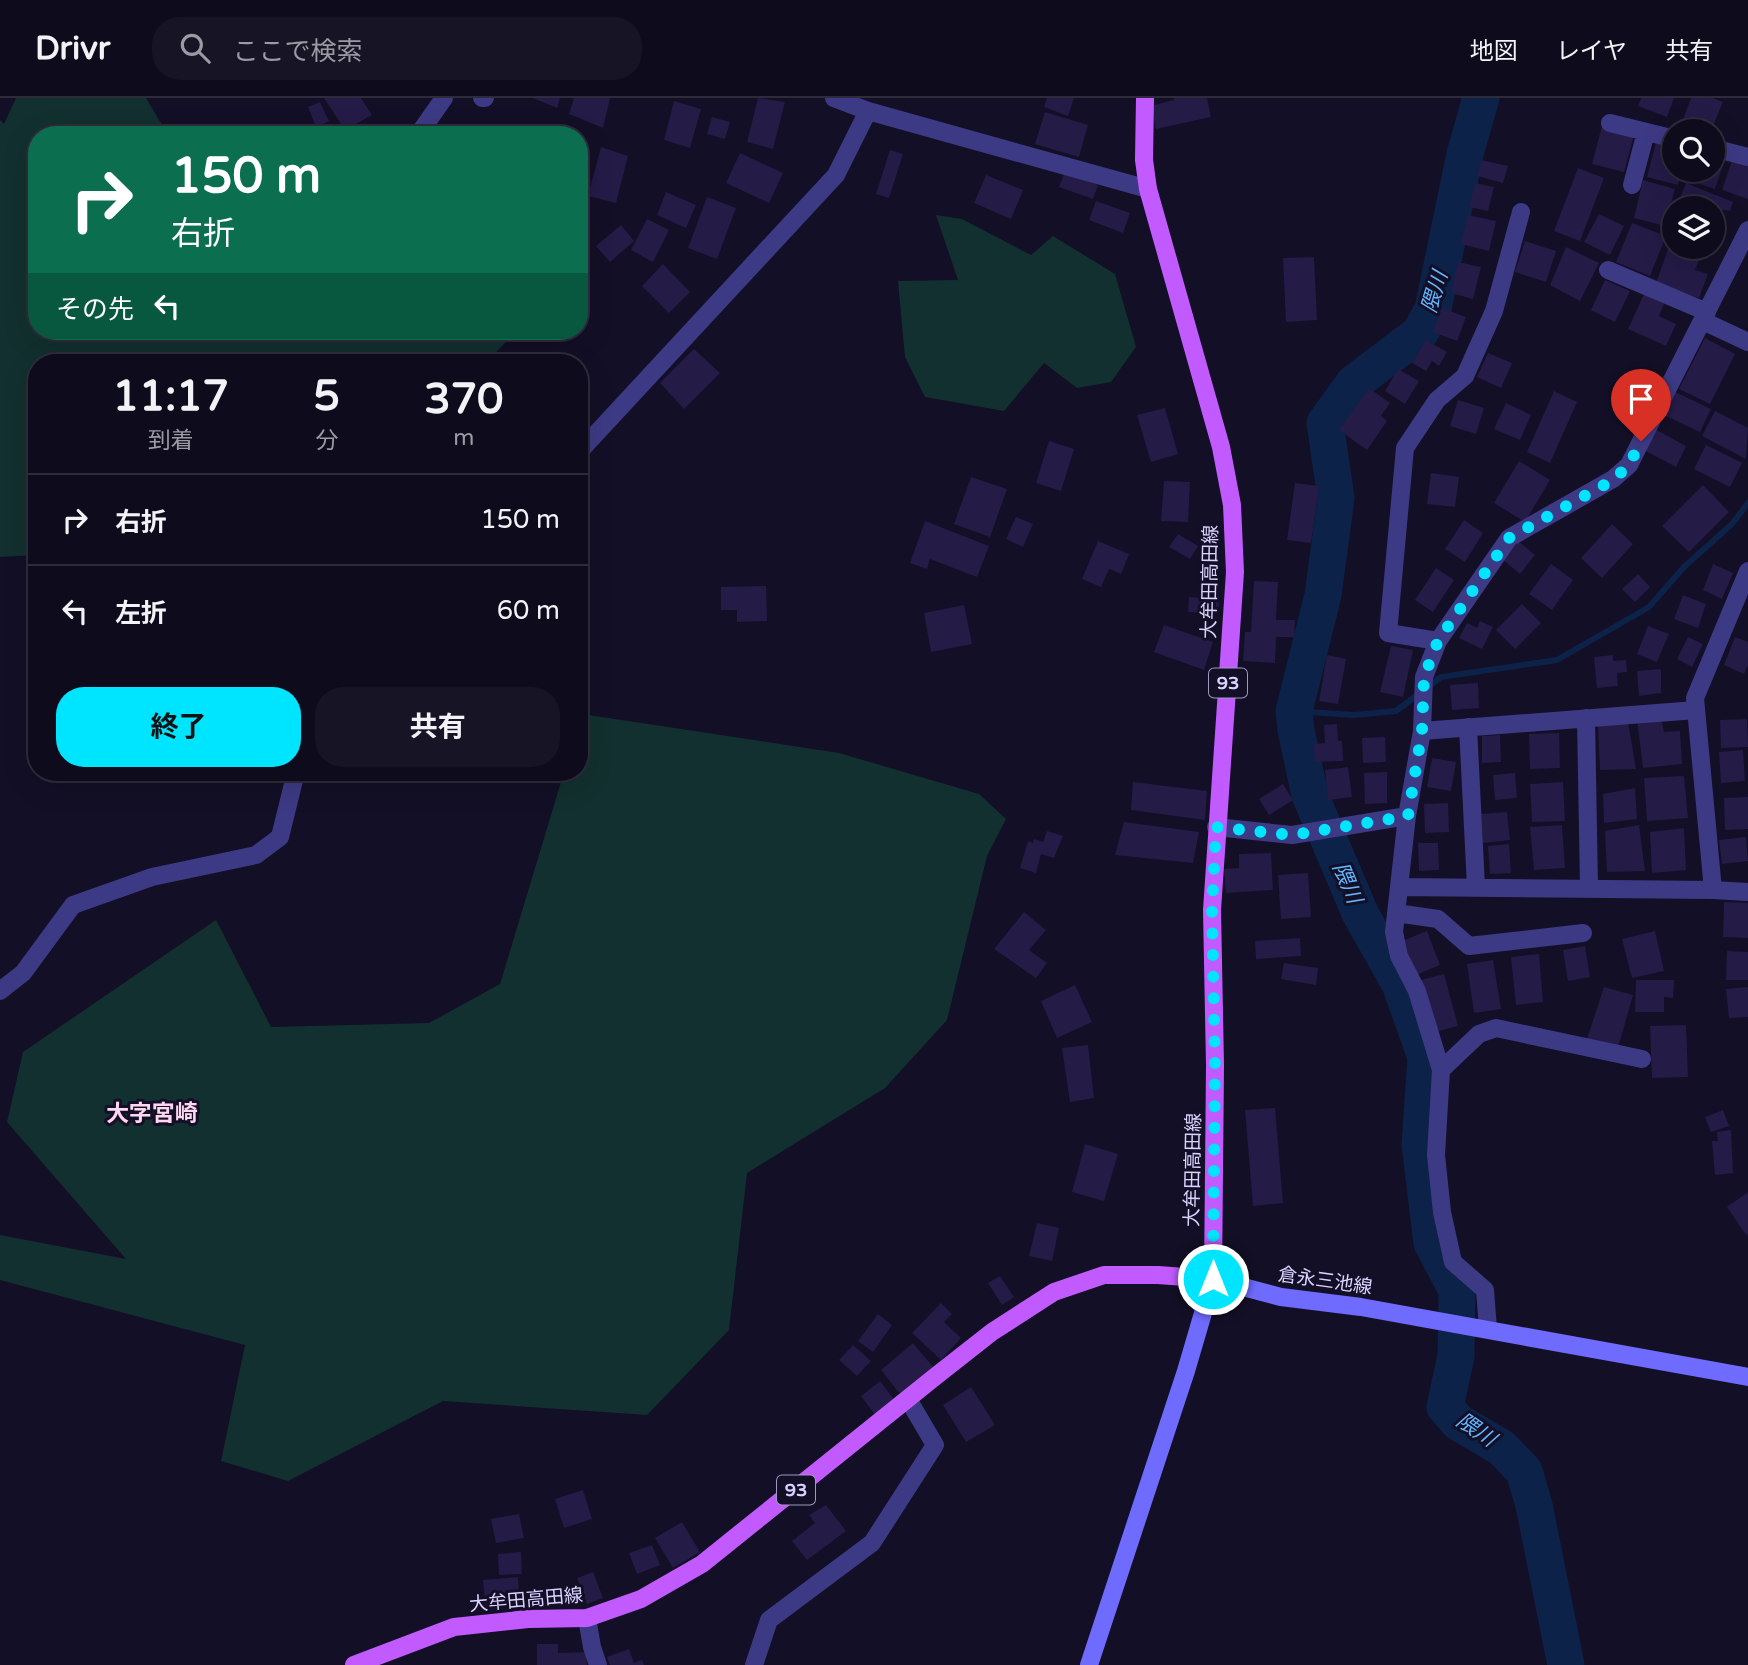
<!DOCTYPE html>
<html lang="ja">
<head>
<meta charset="utf-8">
<style>
  body { margin:0; font-family:"Varela Round","Noto Sans JP",sans-serif; background:#171425; color:#f1f3f6; height:100vh; display:flex; flex-direction:column; font-size:26px; white-space:nowrap }
  * { box-sizing:border-box; margin:0 }
  p { font-size:23px; color:#9b9ba3 }
  .icon { flex:none; width:38px; height:38px; fill:none; stroke:currentColor; stroke-width:2; stroke-linecap:round; stroke-linejoin:round }
  .map { position:relative; flex:1; overflow:hidden }
  .details { position:absolute; left:28px; top:256px; width:560px; height:427px; display:flex; flex-direction:column; background:#0e0b1c; border-radius:28px; box-shadow:0 7px 28px #0002,0 0 0 2px #2e2b3b }
  .details>* { flex:none }
  .guide { position:absolute; left:28px; top:28px; width:560px; height:214px; border-radius:28px; box-shadow:0 7px 28px #0002,0 0 0 2px #2e2b3b; background:#0b6e4f; color:#fff; overflow:hidden }
  .buttons { position:absolute; left:1662px; top:21px; display:grid; gap:14px }
  .buttons a { display:grid; place-items:center; width:63px; height:63px; border-radius:50%; background:#0e0b1c; box-shadow:0 7px 28px #0002,0 0 0 2px #2e2b3b; font-size:35px }
  .pin { position:absolute; display:grid; place-items:center; width:60px; height:60px; color:#fff; margin:-72px -30px; border-radius:50% 50% 50% 0; rotate:-45deg; box-shadow:0 0 7px #0007 }
  .pin .icon { rotate:45deg }
  .me { position:absolute; width:77px; margin:-38px; rotate:0deg; stroke-linejoin:round; filter:drop-shadow(0 0 5px #0008) }
  .turn { display:flex; align-items:center; gap:24px; height:147px; padding:0 28px; font-size:32px }
  .turn .icon { width:91px; height:91px; stroke-width:2.5 }
  .turn b { display:block; font-size:49px; line-height:60px }
  .then { display:flex; align-items:center; height:66px; padding:0 28px; background:#0003; gap:14px; font-size:26px }
  .eta { display:flex; justify-content:space-evenly; align-items:center; height:119px; text-align:center }
  .eta b { font-size:42px; font-weight:700; line-height:49px }
  .button { display:flex; gap:14px; margin-top:auto; padding:14px 28px }
  .button a { flex:1; height:80px; border-radius:28px; background:#00e5ff; color:#111; font-size:28px; font-weight:700; line-height:80px; text-align:center }
  .button a+a { background:#171425; color:#f1f3f6 }
  ul { padding:0; list-style:none }
  li { display:flex; align-items:center; gap:21px; height:91px; padding:0 28px; border-top:2px solid #2e2b3b }
  li div { flex:1 }
  li b { display:block; font-size:26px }
  li em { font-style:normal }
  header { display:flex; align-items:center; gap:42px; box-sizing:border-box; height:98px; padding:0 35px; background:#0e0b1c; border-bottom:2px solid #2e2b3b }
  header strong { font-size:33px }
  nav { display:flex; gap:38px; margin-inline-start:auto; font-size:24px }
  .search { width:490px; height:63px; background:#171425; display:flex; align-items:center; gap:18px; box-sizing:border-box; padding:0 24px; border-radius:28px; color:#9b9ba3; font-size:26px }
  .map>svg:first-child { display:block }
  .green { fill:#12302f }
  .lines { fill:none; stroke-linecap:round; stroke-linejoin:round }
  .stream { stroke:#0c2248; stroke-width:6 }
  .river { stroke:#0c2248; stroke-width:37 }
  .building { fill:#241b47 }
  .street { stroke:#3d3a85; stroke-width:18 }
  .secondary { stroke:#6f6bff; stroke-width:18 }
  .primary { stroke:#c25bff; stroke-width:18 }
  .route { stroke:#00e5ff; stroke-width:12; stroke-dasharray:0 21.6 }
  .labels { text-anchor:middle; dominant-baseline:central; stroke-width:6; stroke-linejoin:round; paint-order:stroke }
  .shield { fill:#130f26; stroke:#9e99be; stroke-width:2 }
  .shield-label { font-size:18px; font-weight:bold; fill:#d9d4ff }
  .street-label { font-size:19px; fill:#d9d4ff; stroke:#130f26 }
  .water-label { font-size:21px; font-style:italic; fill:#62b6ff; stroke:#130f26 }
  .quarter-label { font-size:23px; font-weight:bold; fill:#ffd6f0; stroke:#130f26 }
</style>
</head>
<body>
<header>
<strong>Drivr</strong>
<div class="search"><svg class="icon" aria-label="search" viewBox="0 0 24 24"><circle cx="10" cy="10" r="6"/><path d="M15 15l6 6"/></svg>ここで検索</div>
<nav><a>地図</a><a>レイヤ</a><a>共有</a></nav>
</header>
<div class="map">
<svg width="1748" height="1567" viewBox="0 0 1748 1567">
  <rect width="100%" height="100%" fill="#130f26"/>
  <path class="green" d="M 16,0 L 146,0 L 168,37 L 37,37 L 37,233 L 516,233 L 487,264 L 37,264 L 37,457 L 0,459 L 0,22 L 4,26 Z
    M 936,117 L 962,121 L 1031,157 L 1053,138 L 1115,176 L 1136,249 L 1111,284 L 1077,290 L 1044,265 L 1004,313 L 925,299 L 905,259 L 898,183 L 958,182 Z
    M 582,616 L 839,655 L 979,696 L 1006,721 L 987,758 L 947,922 L 885,990 L 747,1075 L 729,1232 L 647,1317 L 443,1303 L 288,1383 L 221,1363 L 245,1247 L 0,1182 L 0,1137 L 126,1161 L 7,1024 L 23,954 L 216,822 L 271,929 L 429,925 L 500,886 L 564,674 L 579,674 Z"/>
  <g class="lines">
    <path class="stream" d="M 1294,613 L 1354,617 L 1396,613 L 1441,579 L 1557,562 L 1649,509 L 1684,469 L 1732,426 L 1748,405"/>
    <path class="river" d="M 1481,0 L 1465,56 L 1433,211 L 1420,235 L 1354,285 L 1325,325 L 1336,400 L 1323,497 L 1294,613 L 1296,632 L 1310,697 L 1360,815 L 1400,886 L 1426,959 L 1420,1047 L 1432,1145 L 1457,1192 L 1456,1258 L 1445,1309 L 1458,1324 L 1502,1350 L 1524,1373 L 1534,1407 L 1566,1567"/>
  </g>
  <path class="building" d="M 324,0 L 361,0 L 372,17 L 345,32 Z
    M 533,0 L 560,0 L 557,10 Z
    M 574,0 L 610,0 L 603,30 L 569,16 Z
    M 758,0 L 785,4 L 773,51 L 747,44 Z
    M 1047,0 L 1074,0 L 1068,18 L 1044,9 Z
    M 1174,0 L 1207,0 L 1211,19 L 1156,31 L 1151,8 L 1174,2 Z
    M 1641,0 L 1674,0 L 1667,19 L 1638,8 Z
    M 1691,0 L 1713,0 L 1723,4 L 1711,33 L 1682,24 Z
    M 674,3 L 701,11 L 690,50 L 664,42 Z
    M 320,4 L 329,23 L 316,29 L 308,9 Z
    M 1045,14 L 1088,27 L 1079,59 L 1035,46 Z
    M 712,19 L 730,24 L 725,41 L 707,36 Z
    M 1602,28 L 1634,37 L 1624,74 L 1592,66 Z
    M 1657,41 L 1675,46 L 1675,72 L 1682,72 L 1678,87 L 1647,79 Z
    M 601,49 L 628,58 L 616,105 L 588,98 Z
    M 890,52 L 903,56 L 889,100 L 876,96 Z
    M 740,55 L 783,75 L 769,105 L 726,85 Z
    M 1713,56 L 1725,60 L 1715,91 L 1688,82 L 1692,72 L 1713,72 Z
    M 1733,60 L 1748,65 L 1748,101 L 1722,92 Z
    M 1481,62 L 1508,68 L 1503,85 L 1477,78 Z
    M 1578,70 L 1604,80 L 1580,143 L 1554,133 Z
    M 1065,74 L 1098,87 L 1093,101 L 1059,89 Z
    M 986,77 L 1023,92 L 1011,121 L 974,105 Z
    M 1643,82 L 1675,91 L 1665,128 L 1634,120 Z
    M 1475,85 L 1494,89 L 1488,113 L 1469,109 Z
    M 1686,85 L 1733,104 L 1730,113 L 1719,111 L 1713,126 L 1713,110 L 1676,110 Z
    M 666,94 L 696,107 L 686,130 L 657,117 Z
    M 707,99 L 736,110 L 717,161 L 688,150 Z
    M 1096,103 L 1130,115 L 1123,135 L 1089,122 Z
    M 1599,116 L 1624,128 L 1610,157 L 1584,144 Z
    M 1468,117 L 1496,123 L 1489,153 L 1461,146 Z
    M 647,121 L 669,132 L 653,164 L 631,152 Z
    M 1632,125 L 1666,138 L 1650,178 L 1616,164 Z
    M 621,127 L 634,143 L 610,164 L 596,148 Z
    M 1674,135 L 1675,149 L 1704,149 L 1695,172 L 1708,176 L 1699,200 L 1656,185 Z
    M 1525,143 L 1556,153 L 1546,184 L 1515,174 Z
    M 1566,149 L 1599,165 L 1580,203 L 1550,187 Z
    M 1314,159 L 1317,222 L 1286,224 L 1283,160 Z
    M 1458,164 L 1481,169 L 1473,201 L 1451,195 Z
    M 663,166 L 690,194 L 669,215 L 642,188 Z
    M 1605,182 L 1630,193 L 1615,224 L 1591,212 Z
    M 1644,196 L 1664,206 L 1659,218 L 1676,226 L 1666,248 L 1628,231 Z
    M 1442,210 L 1466,219 L 1457,243 L 1433,234 Z
    M 1705,240 L 1735,256 L 1710,306 L 1679,291 Z
    M 1426,242 L 1447,254 L 1439,268 L 1432,263 L 1426,273 L 1412,265 Z
    M 694,251 L 720,275 L 684,311 L 660,285 Z
    M 1488,255 L 1512,265 L 1501,290 L 1477,279 Z
    M 1398,271 L 1419,283 L 1405,306 L 1385,293 Z
    M 1369,290 L 1390,305 L 1381,318 L 1387,323 L 1367,352 L 1339,332 Z
    M 1554,293 L 1577,304 L 1550,365 L 1527,354 Z
    M 1675,294 L 1711,311 L 1700,334 L 1664,317 Z
    M 1458,302 L 1484,310 L 1476,336 L 1450,328 Z
    M 1506,305 L 1531,317 L 1520,342 L 1494,331 Z
    M 1165,310 L 1178,356 L 1151,364 L 1137,317 Z
    M 1715,313 L 1748,330 L 1746,361 L 1702,338 Z
    M 1655,331 L 1686,348 L 1676,369 L 1644,352 Z
    M 1049,343 L 1074,351 L 1061,393 L 1036,385 Z
    M 1706,347 L 1742,365 L 1730,389 L 1694,371 Z
    M 1519,363 L 1550,382 L 1525,424 L 1494,405 Z
    M 1431,375 L 1459,379 L 1455,409 L 1427,406 Z
    M 971,379 L 1007,391 L 990,439 L 954,426 Z
    M 1164,383 L 1190,384 L 1188,424 L 1161,423 Z
    M 1295,385 L 1319,388 L 1311,445 L 1287,442 Z
    M 1703,387 L 1729,414 L 1689,454 L 1662,428 Z
    M 1016,419 L 1033,426 L 1023,449 L 1006,441 Z
    M 1464,422 L 1483,435 L 1465,464 L 1445,451 Z
    M 925,423 L 989,448 L 977,479 L 930,461 L 927,471 L 910,465 Z
    M 1612,426 L 1633,446 L 1602,480 L 1581,460 Z
    M 1178,436 L 1198,448 L 1190,461 L 1169,449 Z
    M 1517,442 L 1535,457 L 1520,476 L 1502,461 Z
    M 1098,443 L 1129,456 L 1121,476 L 1109,471 L 1101,489 L 1082,481 Z
    M 1551,466 L 1573,482 L 1552,512 L 1529,496 Z
    M 1713,466 L 1733,475 L 1722,501 L 1703,492 Z
    M 1436,470 L 1454,482 L 1433,514 L 1415,502 Z
    M 1638,476 L 1650,489 L 1635,504 L 1622,491 Z
    M 1254,483 L 1278,484 L 1276,522 L 1295,522 L 1294,539 L 1276,539 L 1275,565 L 1243,563 L 1245,534 L 1251,534 Z
    M 766,488 L 767,523 L 737,524 L 737,512 L 721,512 L 721,489 Z
    M 1683,497 L 1706,506 L 1698,530 L 1674,521 Z
    M 1189,499 L 1219,501 L 1218,515 L 1188,514 Z
    M 1522,506 L 1541,525 L 1515,551 L 1496,532 Z
    M 964,507 L 972,546 L 931,554 L 924,515 Z
    M 1480,523 L 1493,529 L 1482,551 L 1459,540 L 1467,525 L 1477,530 Z
    M 1164,527 L 1213,544 L 1204,572 L 1154,554 Z
    M 1648,528 L 1669,536 L 1657,564 L 1637,556 Z
    M 1688,539 L 1703,546 L 1692,569 L 1677,561 Z
    M 1735,539 L 1748,544 L 1748,567 L 1744,576 L 1724,567 Z
    M 1391,548 L 1413,552 L 1403,599 L 1380,594 Z
    M 1327,557 L 1346,561 L 1338,606 L 1319,603 Z
    M 1613,557 L 1613,563 L 1626,562 L 1627,574 L 1617,575 L 1618,588 L 1597,590 L 1594,559 Z
    M 1661,571 L 1661,595 L 1639,598 L 1637,573 Z
    M 1478,585 L 1479,610 L 1452,612 L 1450,587 Z
    M 1661,620 L 1664,634 L 1680,633 L 1682,666 L 1643,670 L 1637,621 Z
    M 1747,621 L 1748,649 L 1721,650 L 1720,622 Z
    M 1628,624 L 1636,671 L 1600,672 L 1598,628 Z
    M 1337,626 L 1338,643 L 1342,643 L 1343,663 L 1315,664 L 1314,646 L 1325,645 L 1324,627 Z
    M 1559,635 L 1560,670 L 1530,671 L 1529,636 Z
    M 1500,637 L 1501,664 L 1482,665 L 1482,638 Z
    M 1385,639 L 1386,664 L 1363,665 L 1362,640 Z
    M 1743,652 L 1745,683 L 1721,685 L 1719,654 Z
    M 1432,660 L 1456,664 L 1451,693 L 1427,689 Z
    M 1348,669 L 1352,699 L 1328,702 L 1325,672 Z
    M 1387,674 L 1387,705 L 1365,706 L 1364,675 Z
    M 1515,675 L 1517,700 L 1495,702 L 1493,677 Z
    M 1684,678 L 1688,720 L 1647,723 L 1644,680 Z
    M 1133,684 L 1207,693 L 1205,722 L 1131,712 Z
    M 1563,684 L 1565,723 L 1532,724 L 1530,686 Z
    M 1283,686 L 1293,702 L 1269,717 L 1259,701 Z
    M 1635,690 L 1637,721 L 1604,725 L 1603,696 Z
    M 1748,699 L 1748,731 L 1725,732 L 1724,700 Z
    M 1448,705 L 1449,734 L 1425,735 L 1424,706 Z
    M 1507,714 L 1510,742 L 1483,745 L 1481,716 Z
    M 1124,724 L 1199,734 L 1193,765 L 1115,757 Z
    M 1562,727 L 1565,770 L 1534,772 L 1530,729 Z
    M 1639,727 L 1645,773 L 1607,774 L 1605,733 Z
    M 1684,730 L 1686,772 L 1652,775 L 1650,734 Z
    M 1047,733 L 1063,738 L 1054,760 L 1041,756 L 1036,775 L 1020,770 L 1028,743 L 1033,745 L 1034,741 L 1043,744 Z
    M 1746,739 L 1748,763 L 1722,766 L 1719,742 Z
    M 1418,745 L 1438,745 L 1439,772 L 1419,773 Z
    M 1509,746 L 1511,775 L 1490,776 L 1488,748 Z
    M 1271,755 L 1273,792 L 1226,795 L 1224,771 L 1239,770 L 1239,756 Z
    M 1308,775 L 1311,819 L 1281,821 L 1278,777 Z
    M 1724,804 L 1748,805 L 1748,840 L 1723,839 Z
    M 1024,814 L 1046,832 L 1029,852 L 1047,865 L 1036,880 L 994,851 Z
    M 1427,833 L 1440,867 L 1416,877 L 1402,843 Z
    M 1655,833 L 1664,873 L 1632,880 L 1622,841 Z
    M 1300,840 L 1301,858 L 1256,861 L 1255,843 Z
    M 1585,848 L 1590,879 L 1568,883 L 1563,852 Z
    M 1727,853 L 1748,854 L 1748,882 L 1726,882 Z
    M 1539,856 L 1543,904 L 1516,907 L 1511,859 Z
    M 1493,862 L 1501,911 L 1474,915 L 1467,866 Z
    M 1284,865 L 1318,870 L 1316,887 L 1281,881 Z
    M 1444,876 L 1458,928 L 1435,934 L 1421,882 Z
    M 1636,882 L 1674,882 L 1673,900 L 1664,899 L 1664,914 L 1635,914 Z
    M 1075,887 L 1092,924 L 1057,940 L 1041,903 Z
    M 1604,889 L 1633,897 L 1618,950 L 1587,941 Z
    M 1748,889 L 1748,919 L 1729,920 L 1726,891 Z
    M 1686,927 L 1688,979 L 1652,980 L 1650,928 Z
    M 1088,947 L 1094,1000 L 1070,1004 L 1062,950 Z
    M 1275,1010 L 1283,1105 L 1253,1108 L 1245,1012 Z
    M 1723,1012 L 1729,1028 L 1711,1034 L 1705,1019 Z
    M 1731,1032 L 1733,1075 L 1715,1077 L 1712,1043 L 1718,1043 L 1717,1034 Z
    M 1085,1046 L 1118,1056 L 1104,1103 L 1072,1094 Z
    M 1748,1094 L 1748,1136 L 1746,1137 L 1727,1109 Z
    M 1037,1125 L 1059,1130 L 1052,1163 L 1029,1158 Z
    M 1000,1178 L 1014,1199 L 1002,1207 L 988,1185 Z
    M 941,1205 L 952,1216 L 944,1224 L 961,1240 L 941,1262 L 912,1235 Z
    M 878,1216 L 892,1227 L 873,1254 L 858,1243 Z
    M 913,1245 L 933,1269 L 900,1296 L 881,1272 Z
    M 853,1247 L 871,1263 L 857,1278 L 839,1262 Z
    M 880,1283 L 895,1303 L 876,1318 L 861,1298 Z
    M 971,1289 L 995,1327 L 966,1344 L 943,1307 Z
    M 583,1392 L 592,1421 L 564,1430 L 555,1401 Z
    M 826,1407 L 846,1433 L 807,1462 L 792,1443 L 815,1425 L 809,1417 Z
    M 519,1416 L 524,1440 L 496,1445 L 491,1421 Z
    M 682,1424 L 700,1454 L 673,1470 L 655,1440 Z
    M 652,1447 L 660,1467 L 637,1476 L 629,1455 Z
    M 521,1454 L 522,1476 L 499,1477 L 498,1456 Z
    M 593,1474 L 603,1500 L 587,1506 L 577,1480 Z
    M 518,1479 L 520,1509 L 486,1512 L 483,1482 Z
    M 537,1546 L 558,1546 L 558,1555 L 586,1554 L 587,1567 L 537,1567 Z
    M 629,1551 L 634,1565 L 642,1562 L 644,1567 L 610,1567 L 607,1559 Z"/>
  <g class="lines">
    <path class="street" d="M 482,0 L 485,0
      M 834,0 L 868,13 L 1148,91
      M 1610,25 L 1675,41
      M 418,37 L 444,0
      M 1713,50 L 1748,59
      M 1632,87 L 1646,34
      M 1608,172 L 1707,214
      M 1703,223 L 1748,244
      M 579,354 L 836,77 L 868,13
      M 1438,543 L 1388,535 L 1405,350 L 1437,302 L 1465,278 L 1494,213 L 1521,114
      M 1696,612 L 1422,633 L 1407,718 L 1399,789 L 1713,792 L 1748,794
      M 1586,620 L 1589,790
      M 1468,629 L 1476,789
      M 1422,633 L 1424,579 L 1438,543 L 1509,440 L 1613,381 L 1629,367 L 1748,132
      M 1216,729 L 1292,737 L 1407,718
      M 1399,789 L 1394,834 L 1399,858 L 1417,893 L 1441,972 L 1436,1057 L 1442,1114 L 1453,1164 L 1485,1192 L 1488,1231
      M 1713,792 L 1695,600 L 1748,473
      M 1396,815 L 1438,821 L 1469,848 L 1583,835
      M 0,893 L 23,875 L 73,807 L 152,779 L 256,757 L 280,739 L 296,674
      M 1441,972 L 1479,936 L 1496,930 L 1642,961
      M 587,1520 L 592,1549 L 598,1567
      M 754,1567 L 769,1522 L 872,1445 L 935,1347 L 908,1301"/>
    <path class="secondary" d="M 1089,1567 L 1186,1273 L 1213,1181 L 1281,1199 L 1361,1209 L 1748,1279"/>
    <path class="primary" d="M 354,1567 L 454,1529 L 528,1521 L 587,1520 L 641,1501 L 702,1466 L 936,1278 L 992,1234 L 1054,1194 L 1104,1177 L 1158,1177 L 1213,1181 L 1215,967 L 1212,812 L 1235,474 L 1232,407 L 1221,349 L 1148,91 L 1144,62 L 1145,0"/>
  </g>
  <g class="lines">
    <path class="route" d="M 1213,1181 L 1215,967 L 1212,812 L 1216,729 L 1292,737 L 1408,718 L 1422,633 L 1424,579 L 1438,543 L 1509,440 L 1613,382 L 1629,367 L 1641,343"/>
  </g>
  <g class="labels">
    <g class="shield">
      <rect x="1209" y="570.5" width="38" height="29" rx="5"/>
      <rect x="777" y="1377.5" width="38" height="29" rx="5"/>
    </g>
    <g class="shield-label">
      <text x="1228" y="585">93</text>
      <text x="796" y="1392">93</text>
    </g>
    <g class="street-label">
      <text transform="translate(1210 484) rotate(-89)">大牟田高田線</text>
      <text transform="translate(1193 1072) rotate(-89)">大牟田高田線</text>
      <text transform="translate(1325 1183) rotate(8)">倉永三池線</text>
      <text transform="translate(526 1502) rotate(-5)">大牟田高田線</text>
    </g>
    <g class="water-label">
      <text transform="translate(1435 194) rotate(-73)">隈川</text>
      <text transform="translate(1347 785) rotate(67)">隈川</text>
      <text transform="translate(1476 1332) rotate(34)">隈川</text>
    </g>
    <g class="quarter-label">
      <text x="152" y="1016">大字宮崎</text>
    </g>
  </g>
</svg>
<div class="buttons">
<a><svg class="icon" aria-label="search" viewBox="0 0 24 24"><circle cx="10" cy="10" r="6"/><path d="M15 15l6 6"/></svg></a>
<a><svg class="icon" aria-label="layers" viewBox="0 0 24 24"><path d="M12 4l9 5-9 5-9-5zM3 14l9 5 9-5"/></svg></a>
</div>
<div class="pin" style="left:1641px;top:343px;background:#d93025"><svg class="icon" aria-label="arrive" viewBox="0 0 24 24"><path d="M6 21V4h12l-3 4 3 4H6"/></svg></div>
<svg class="me" style="left:1213px;top:1181px" viewBox="-20 -20 40 40"><circle r="17" fill="#00e5ff" stroke="#fff" stroke-width="3"/><path d="M0-11L8 9 0 5-8 9z" fill="#fff"/></svg>
<div class="guide">
<div class="turn"><svg class="icon" aria-label="right" viewBox="0 0 24 24"><path d="M7 20v-9h11M14 6l5 5-5 5"/></svg><div><b>150 m</b>右折</div></div>
<div class="then">その先<svg class="icon" aria-label="left" viewBox="0 0 24 24"><path d="M17 20v-9H6M10 6l-5 5 5 5"/></svg></div>
</div>
<section class="details">
<div class="eta">
<div><b>11:17</b><p>到着</p></div>
<div><b>5</b><p>分</p></div>
<div><b>370</b><p>m</p></div>
</div>
<ul>
<li><svg class="icon" aria-label="right" viewBox="0 0 24 24"><path d="M7 20v-9h11M14 6l5 5-5 5"/></svg><div><b>右折</b></div><em>150 m</em></li>
<li><svg class="icon" aria-label="left" viewBox="0 0 24 24"><path d="M17 20v-9H6M10 6l-5 5 5 5"/></svg><div><b>左折</b></div><em>60 m</em></li>
</ul>
<div class="button"><a>終了</a><a>共有</a></div>
</section>
</div>
</body>
</html>
